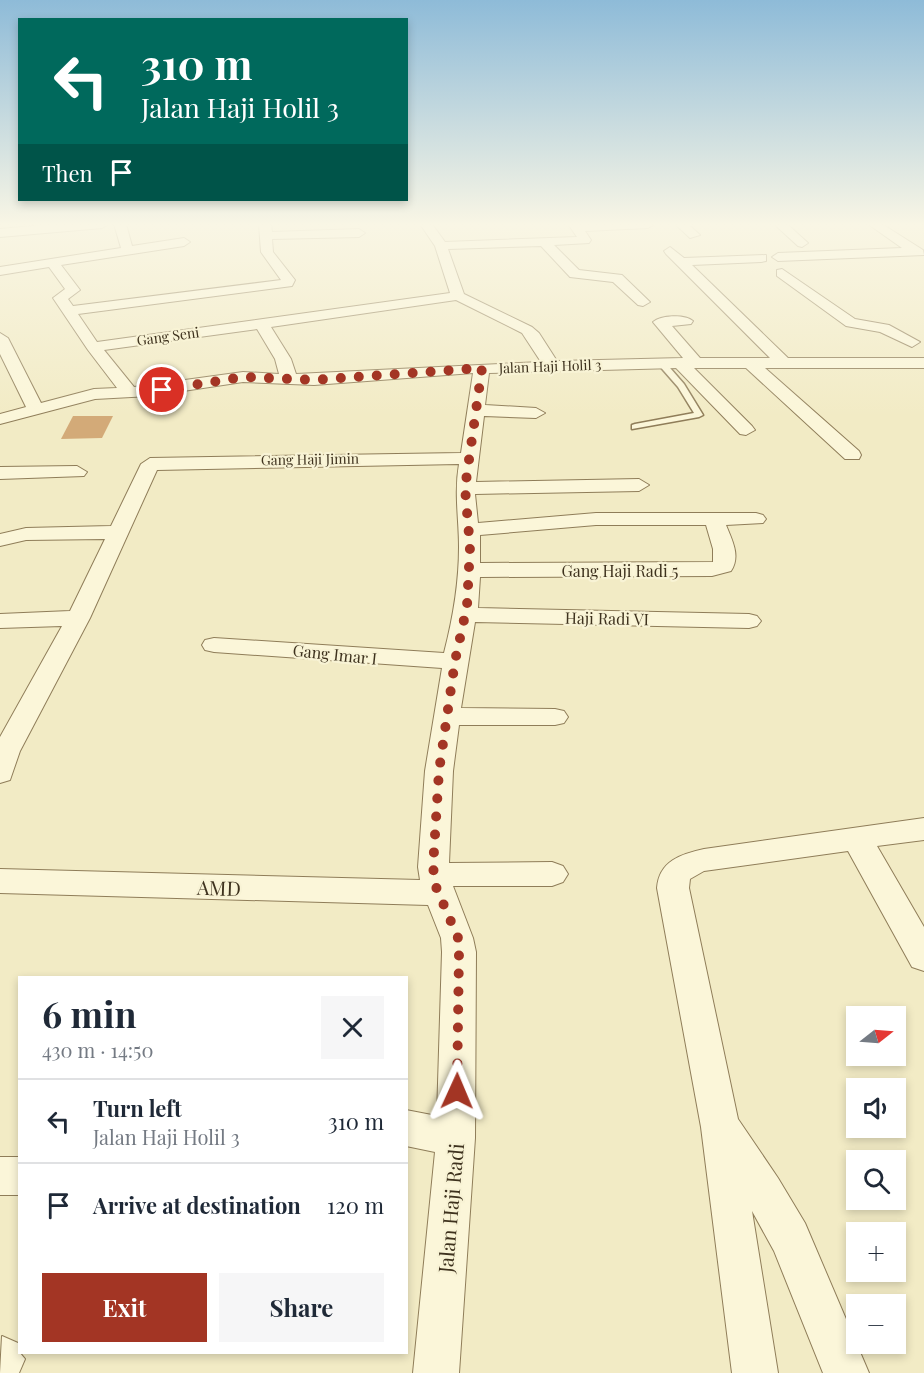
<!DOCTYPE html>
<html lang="en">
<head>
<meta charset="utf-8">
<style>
  body { margin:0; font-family:"Playfair Display",serif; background:#f6f6f7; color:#1f2937; height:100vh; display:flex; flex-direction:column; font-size:22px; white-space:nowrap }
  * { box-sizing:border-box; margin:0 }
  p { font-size:20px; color:#747a83 }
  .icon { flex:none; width:33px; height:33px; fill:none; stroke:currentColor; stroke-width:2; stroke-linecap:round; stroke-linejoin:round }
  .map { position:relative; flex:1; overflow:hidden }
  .side { position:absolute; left:18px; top:976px; width:390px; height:378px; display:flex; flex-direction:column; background:#fff; border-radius:0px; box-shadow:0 3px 9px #0003 }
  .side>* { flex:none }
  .top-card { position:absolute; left:18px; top:18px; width:390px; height:183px; border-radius:0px; box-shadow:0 3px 9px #0003; background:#00695c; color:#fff; overflow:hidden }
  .needle { width:39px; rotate:73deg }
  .fabs { position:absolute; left:846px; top:1006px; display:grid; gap:12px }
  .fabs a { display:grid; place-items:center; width:60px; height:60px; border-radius:0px; background:#fff; box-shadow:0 3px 9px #0003; font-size:30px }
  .pin { position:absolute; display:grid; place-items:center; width:51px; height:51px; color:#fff; margin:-26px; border:3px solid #fff; border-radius:50%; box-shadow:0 2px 6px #0007 }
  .me { position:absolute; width:66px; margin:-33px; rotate:1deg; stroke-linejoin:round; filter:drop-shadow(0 0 4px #0008) }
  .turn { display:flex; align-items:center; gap:21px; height:126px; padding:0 24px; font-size:27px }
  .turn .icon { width:78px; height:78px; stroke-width:2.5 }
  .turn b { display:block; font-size:42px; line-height:51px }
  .then { display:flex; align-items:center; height:57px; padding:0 24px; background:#0003; gap:12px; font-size:22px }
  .round { display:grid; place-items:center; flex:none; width:63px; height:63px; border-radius:0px; background:#f6f6f7 }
  .headline { display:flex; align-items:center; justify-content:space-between; height:102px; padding:0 24px }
  h1 { font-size:36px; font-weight:700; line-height:45px }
  .action { display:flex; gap:12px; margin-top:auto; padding:12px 24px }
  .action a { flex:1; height:69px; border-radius:0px; background:#a33524; color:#fff; font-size:24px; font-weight:700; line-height:69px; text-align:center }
  .action a+a { background:#f6f6f7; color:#1f2937 }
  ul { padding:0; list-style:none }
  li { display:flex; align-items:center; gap:18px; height:84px; padding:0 24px; border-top:2px solid #e0e1e3 }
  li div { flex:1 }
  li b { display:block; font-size:22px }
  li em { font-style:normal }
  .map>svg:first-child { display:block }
  .building { fill:#d3aa78 }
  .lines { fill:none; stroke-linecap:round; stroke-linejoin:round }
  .service-casing { stroke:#8f7d59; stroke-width:3 }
  .minor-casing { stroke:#8f7d59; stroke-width:2 }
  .tertiary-casing { stroke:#8f7d59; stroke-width:2 }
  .service { fill:#fbf6d9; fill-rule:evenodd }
  .minor { fill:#fbf6d9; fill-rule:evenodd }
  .tertiary { fill:#fbf6d9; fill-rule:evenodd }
  .route { stroke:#a33524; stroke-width:10; stroke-dasharray:0 18 }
  .labels { text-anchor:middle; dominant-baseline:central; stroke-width:4.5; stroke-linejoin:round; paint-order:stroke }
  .far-street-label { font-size:14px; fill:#3e321e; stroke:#f8f3d5 }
  .street-label { font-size:16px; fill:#3e321e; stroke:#f8f3d5 }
  .near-street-label { font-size:20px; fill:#3e321e; stroke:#f8f3d5 }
</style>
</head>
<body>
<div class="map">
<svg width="924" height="1373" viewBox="0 0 924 1373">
  <rect width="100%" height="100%" fill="#f2ebc5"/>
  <path class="building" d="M 73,416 L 113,416 L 102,438 L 61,439 Z"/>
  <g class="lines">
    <g class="service-casing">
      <path id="service" d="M 658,361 L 664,361 L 684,384 L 703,415 L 699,417 L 632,429 L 632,425 L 635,424 L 694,413 L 678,387 L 657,363 Z"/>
    </g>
    <g class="minor-casing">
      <path id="minor" d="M 114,224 L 126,224 L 132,246 L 184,238 L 190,242 L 184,246 L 61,265 L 80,290 L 68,299 L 73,306 L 281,280 L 261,252 L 259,224 L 271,224 L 272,232 L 359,229 L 365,233 L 359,237 L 272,239 L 273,252 L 295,280 L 292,286 L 78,314 L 97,342 L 450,293 L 435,246 L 420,224 L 432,224 L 445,242 L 577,237 L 568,224 L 654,224 L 648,228 L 585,231 L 591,240 L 589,243 L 554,245 L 579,270 L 622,275 L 650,302 L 643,306 L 638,305 L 613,282 L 570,277 L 541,246 L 448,249 L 464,294 L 532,327 L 539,333 L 557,361 L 683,358 L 653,322 C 661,315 685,314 693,321 L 691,324 L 672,326 L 700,358 L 770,358 L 666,254 L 664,251 L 670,247 L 684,258 L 766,255 L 766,261 L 761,262 L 692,265 L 788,358 L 924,358 L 924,368 L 765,368 L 859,451 L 861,455 L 859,459 L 845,459 L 746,368 L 694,368 L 752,426 L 755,430 L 746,435 L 740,434 L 676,368 L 489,373 L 485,405 L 536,408 L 545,413 L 536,418 L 484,416 L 476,482 L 639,479 L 649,485 L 639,491 L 475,494 L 478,523 L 596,513 L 756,513 L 763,515 L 766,519 L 763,523 L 726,525 C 732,540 741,556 731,571 L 712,576 L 480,577 L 478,608 L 749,614 L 757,616 L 761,621 L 757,626 L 749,628 L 475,622 L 461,708 L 555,709 L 564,711 L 568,717 L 564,723 L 555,725 L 459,725 L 453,771 L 449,863 L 552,862 L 563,866 L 568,874 L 563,882 L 552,886 L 453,886 L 473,938 L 476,952 L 475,1138 L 459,1373 L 413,1373 L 435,1152 L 406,1146 L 406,1110 L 437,1116 L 442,952 L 441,938 L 428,905 L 0,893 L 0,869 L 420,880 L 418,867 L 425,771 L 442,668 L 214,652 L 205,650 L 202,645 L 205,640 L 214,638 L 444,653 C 453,618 459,583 459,547 C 459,519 454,493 459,464 L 157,470 L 90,618 L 20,751 L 10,780 L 0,783 L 0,737 L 62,626 L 0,628 L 0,614 L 70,611 L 105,539 L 26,540 L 0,546 L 0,534 L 26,528 L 111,526 L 141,464 L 150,458 L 461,453 L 473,373 L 314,385 L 243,382 L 150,396 L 95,399 L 0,424 L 0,414 L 26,407 L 0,354 L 0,333 L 8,338 L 41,403 L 94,389 L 117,388 L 88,350 L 53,298 L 65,289 L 49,267 L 0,275 L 0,267 L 121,248 ZM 456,300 L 522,333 L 541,362 L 296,374 L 291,359 L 271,327 ZM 257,329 L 275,359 L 279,374 L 243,372 L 134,387 L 104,350 ZM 596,525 L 706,525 L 713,549 L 713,562 L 480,563 L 480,535 Z
        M 675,224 L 688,224 L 700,235 L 690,238 Z
        M 774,224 L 787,224 L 808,243 L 802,247 L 798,246 Z
        M 868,224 L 882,224 L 923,250 L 924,255 L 778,261 L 772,257 L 778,253 L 902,248 Z
        M 782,269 L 855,319 L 889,325 L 920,342 L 912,347 L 880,332 L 846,326 L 777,276 L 777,270 Z
        M 77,466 L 87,472 L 84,476 L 0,479 L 0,467 Z
        M 924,818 L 924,840 L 877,846 L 924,927 L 924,971 L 912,967 L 848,851 L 704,871 L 690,879 L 689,888 L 738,1119 L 778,1178 L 805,1223 L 869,1373 L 823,1373 L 774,1251 L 752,1211 L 778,1373 L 732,1373 L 701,1127 L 657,888 C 659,861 681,854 704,849 Z
        M 0,1157 L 20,1157 L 20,1195 L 0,1195 Z
        M 2,1336 L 18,1343 L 20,1353 L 25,1359 L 19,1373 L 0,1373 Z"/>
    </g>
    <g class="tertiary-casing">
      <path id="tertiary" d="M 54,224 L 109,224 L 102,228 L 0,237 L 0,229 Z"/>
    </g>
    <use href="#service" class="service"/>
    <use href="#minor" class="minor"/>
    <use href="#tertiary" class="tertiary"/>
  </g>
  <linearGradient id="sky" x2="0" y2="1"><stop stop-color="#8ebbd8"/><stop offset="0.54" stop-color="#f9f6e5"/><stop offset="1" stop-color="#f9f6e5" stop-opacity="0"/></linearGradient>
  <rect width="924" height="416" fill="url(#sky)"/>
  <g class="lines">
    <path class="route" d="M 162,390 L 243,377 L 314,380 L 482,368 L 465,488 L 470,547 L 467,606 L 455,661 L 439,771 L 433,867 L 436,887 L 458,938 L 459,952 L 457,1091"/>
  </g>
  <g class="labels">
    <g class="far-street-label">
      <text transform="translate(168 336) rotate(-8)">Gang Seni</text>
      <text transform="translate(550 366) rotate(-2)">Jalan Haji Holil 3</text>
      <text transform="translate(310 459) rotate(-1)">Gang Haji Jimin</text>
    </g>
    <g class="street-label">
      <text x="620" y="570">Gang Haji Radi 5</text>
      <text transform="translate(607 618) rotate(1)">Haji Radi VI</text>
      <text transform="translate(335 654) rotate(6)">Gang Imar I</text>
    </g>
    <g class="near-street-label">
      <text transform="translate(219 887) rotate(2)">AMD</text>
      <text transform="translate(450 1208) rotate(-85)">Jalan Haji Radi</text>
    </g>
  </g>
</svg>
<div class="fabs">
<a><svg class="needle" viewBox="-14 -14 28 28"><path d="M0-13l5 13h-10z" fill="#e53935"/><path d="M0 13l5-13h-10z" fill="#747a83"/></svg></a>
<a><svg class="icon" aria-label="sound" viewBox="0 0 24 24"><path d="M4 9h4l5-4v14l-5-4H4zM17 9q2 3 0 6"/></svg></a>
<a><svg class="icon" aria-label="search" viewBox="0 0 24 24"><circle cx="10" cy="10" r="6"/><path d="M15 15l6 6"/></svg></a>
<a>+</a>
<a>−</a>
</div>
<div class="pin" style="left:162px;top:390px;background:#d93025"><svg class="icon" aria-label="arrive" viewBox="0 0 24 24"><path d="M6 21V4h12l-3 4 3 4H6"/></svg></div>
<svg class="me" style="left:457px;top:1091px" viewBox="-20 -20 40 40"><path d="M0-17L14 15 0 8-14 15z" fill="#a33524" stroke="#fff" stroke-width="4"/></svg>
<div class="top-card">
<div class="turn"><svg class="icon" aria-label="left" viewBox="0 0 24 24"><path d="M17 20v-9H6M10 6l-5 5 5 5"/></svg><div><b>310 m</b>Jalan Haji Holil 3</div></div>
<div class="then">Then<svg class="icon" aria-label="arrive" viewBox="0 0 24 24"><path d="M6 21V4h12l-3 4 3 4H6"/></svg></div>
</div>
<section class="side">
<div class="headline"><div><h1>6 min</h1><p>430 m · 14:50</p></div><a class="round"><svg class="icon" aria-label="close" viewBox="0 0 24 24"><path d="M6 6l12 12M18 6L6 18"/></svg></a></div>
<ul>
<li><svg class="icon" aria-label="left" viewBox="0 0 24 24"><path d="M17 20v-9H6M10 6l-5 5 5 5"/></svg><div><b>Turn left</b><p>Jalan Haji Holil 3</p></div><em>310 m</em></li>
<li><svg class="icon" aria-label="arrive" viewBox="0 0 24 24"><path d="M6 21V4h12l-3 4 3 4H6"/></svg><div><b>Arrive at destination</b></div><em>120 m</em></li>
</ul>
<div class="action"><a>Exit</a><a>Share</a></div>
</section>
</div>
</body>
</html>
